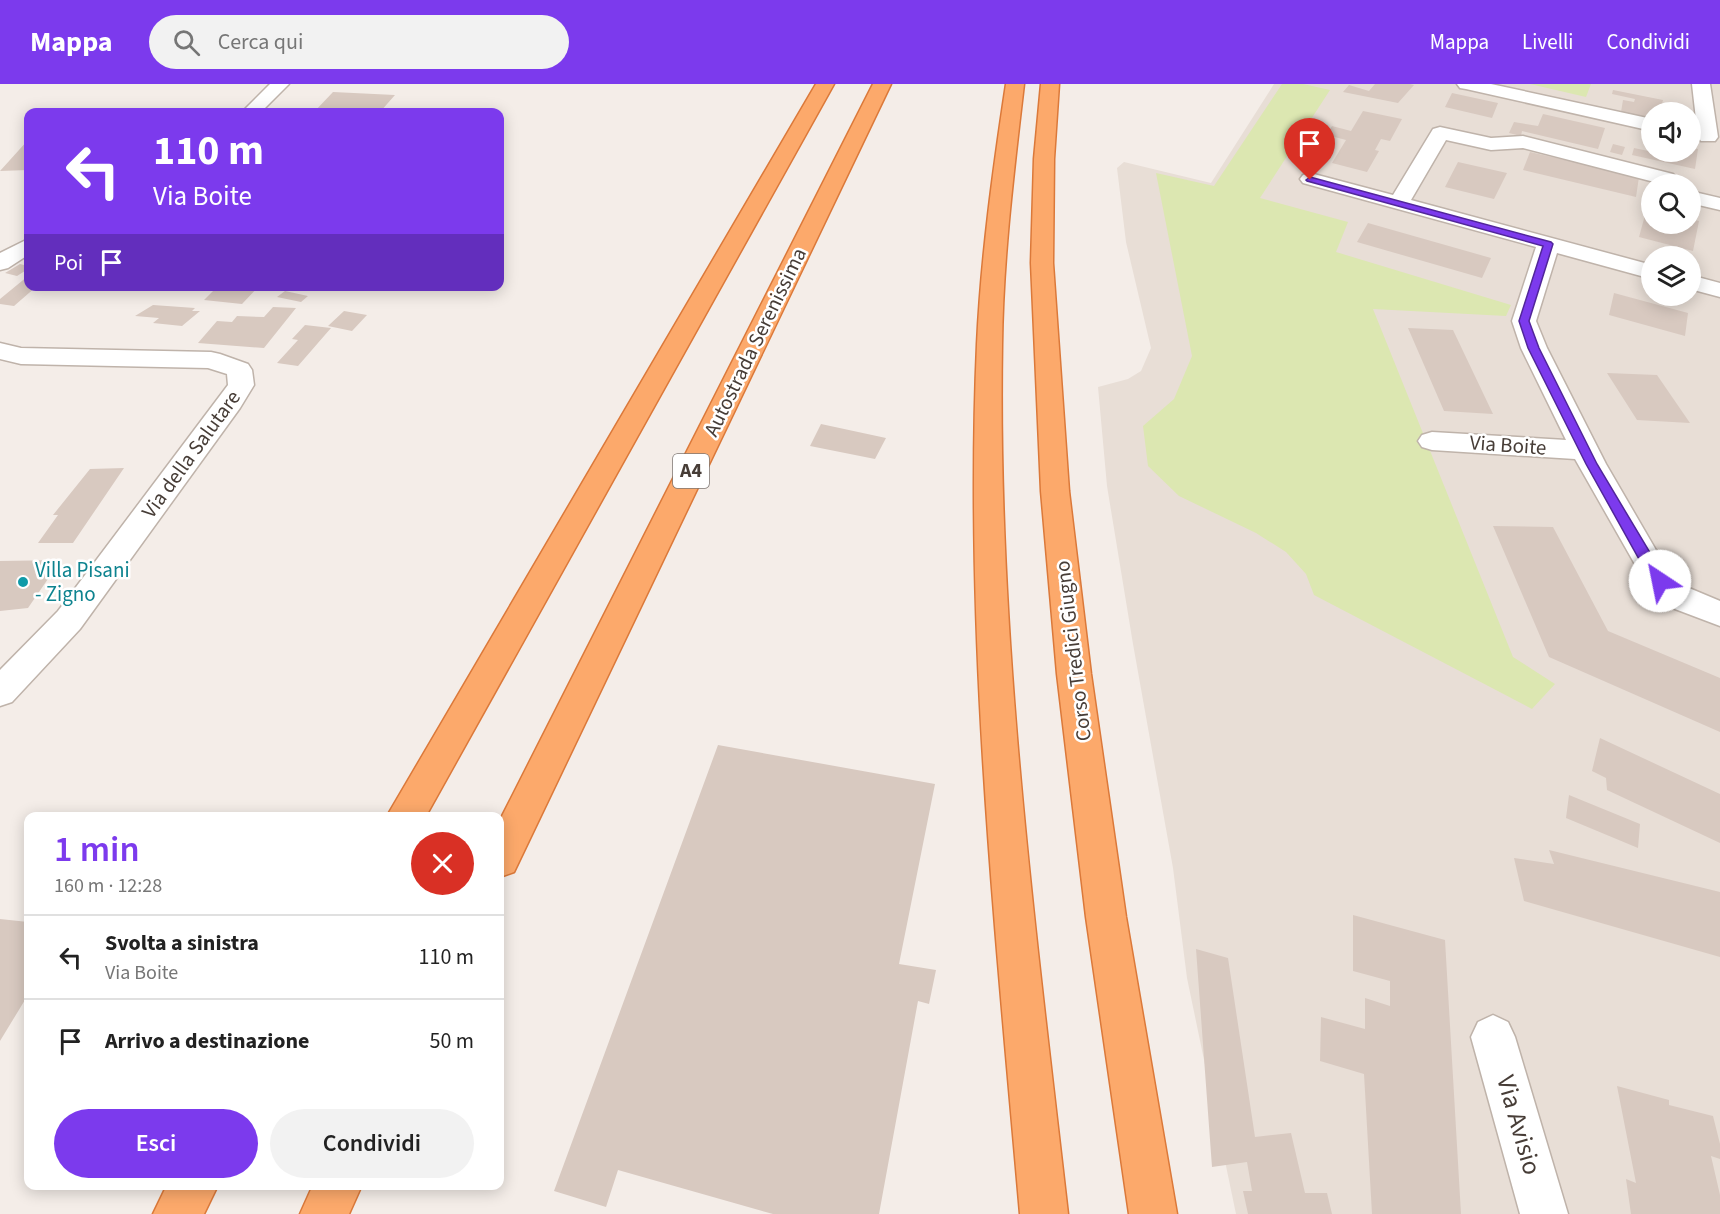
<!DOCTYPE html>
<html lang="it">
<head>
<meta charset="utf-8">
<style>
  body { margin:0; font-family:"Source Sans 3",sans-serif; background:#f2f2f2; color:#222; height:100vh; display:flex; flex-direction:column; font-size:22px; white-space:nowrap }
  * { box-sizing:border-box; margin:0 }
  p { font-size:20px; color:#767676 }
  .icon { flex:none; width:33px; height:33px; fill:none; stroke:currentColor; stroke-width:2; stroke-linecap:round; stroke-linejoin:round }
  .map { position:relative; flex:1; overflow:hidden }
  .panel { position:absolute; left:24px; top:728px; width:480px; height:378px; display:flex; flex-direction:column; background:#fff; border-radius:12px; box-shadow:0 3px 15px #0003 }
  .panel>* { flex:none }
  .guide { position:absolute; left:24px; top:24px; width:480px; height:183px; border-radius:12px; box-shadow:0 3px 15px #0003; background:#7c3aed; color:#fff; overflow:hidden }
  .fabs { position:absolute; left:1641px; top:18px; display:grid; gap:12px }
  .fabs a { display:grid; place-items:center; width:60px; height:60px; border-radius:50%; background:#fff; box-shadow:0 3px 15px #0003; font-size:30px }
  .pin { position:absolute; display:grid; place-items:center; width:51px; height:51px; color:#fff; margin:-62px -26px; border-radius:50% 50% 50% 0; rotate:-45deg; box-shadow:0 0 6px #0007 }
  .pin .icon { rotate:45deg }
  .me { position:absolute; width:66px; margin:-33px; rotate:326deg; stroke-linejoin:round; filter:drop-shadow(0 0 4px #0008) }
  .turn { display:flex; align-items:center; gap:21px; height:126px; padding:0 30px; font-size:27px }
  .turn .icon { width:78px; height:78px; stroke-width:2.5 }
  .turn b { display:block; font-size:42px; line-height:51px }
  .then { display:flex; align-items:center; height:57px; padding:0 30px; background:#0003; gap:12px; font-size:22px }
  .round { display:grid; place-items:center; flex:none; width:63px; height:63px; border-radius:32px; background:#f2f2f2 }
  .head { display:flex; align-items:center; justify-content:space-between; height:102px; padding:0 30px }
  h1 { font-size:36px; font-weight:600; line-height:45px; color:#7c3aed }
  .cta { display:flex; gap:12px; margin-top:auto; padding:12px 30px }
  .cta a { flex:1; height:69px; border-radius:36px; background:#7c3aed; color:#fff; font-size:24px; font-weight:600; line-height:69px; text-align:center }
  .cta a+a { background:#f2f2f2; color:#222 }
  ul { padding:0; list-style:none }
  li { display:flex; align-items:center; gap:18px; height:84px; padding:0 30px; border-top:2px solid #e0e0e0 }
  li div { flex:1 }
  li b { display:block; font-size:22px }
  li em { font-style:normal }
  header { display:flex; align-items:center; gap:36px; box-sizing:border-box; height:84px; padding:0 30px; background:#7c3aed; color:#fff }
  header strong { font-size:28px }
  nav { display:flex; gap:33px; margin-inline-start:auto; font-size:21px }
  .search { width:420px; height:54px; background:#f2f2f2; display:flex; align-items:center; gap:15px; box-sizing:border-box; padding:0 21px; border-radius:33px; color:#767676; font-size:22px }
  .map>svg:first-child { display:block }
  .residential { fill:#e8ded6; fill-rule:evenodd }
  .green { fill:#dce7b1 }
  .building { fill:#d8c9c0 }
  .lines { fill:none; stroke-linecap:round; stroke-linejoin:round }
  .minor-casing { stroke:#bfb3aa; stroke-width:3 }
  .highway-casing { stroke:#db793a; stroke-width:3 }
  .minor { fill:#fff; fill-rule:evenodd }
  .highway { fill:#fca96b; fill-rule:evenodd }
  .route { fill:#7c3aed; stroke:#51269a; stroke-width:1.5 }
  .culture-dot { fill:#0f9aa8; stroke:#fff; stroke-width:2 }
  .labels { text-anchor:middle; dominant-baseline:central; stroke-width:5; stroke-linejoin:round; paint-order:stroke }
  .shield { fill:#fff; stroke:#7e7773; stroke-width:1.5 }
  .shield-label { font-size:20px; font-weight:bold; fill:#473d37 }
  .street-label { font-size:21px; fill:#473d37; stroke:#fff }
  .culture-label { font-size:21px; fill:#0d838f; stroke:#fff; text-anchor:start }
  .near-street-label { font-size:26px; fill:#473d37; stroke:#fff }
</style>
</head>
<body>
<header>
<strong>Mappa</strong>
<div class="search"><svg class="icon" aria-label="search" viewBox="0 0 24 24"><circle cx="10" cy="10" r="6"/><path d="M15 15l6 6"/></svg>Cerca qui</div>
<nav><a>Mappa</a><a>Livelli</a><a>Condividi</a></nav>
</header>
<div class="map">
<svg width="1720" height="1130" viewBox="0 0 1720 1130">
  <rect width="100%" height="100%" fill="#f4ede8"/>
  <path class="residential" d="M 1274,0 L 1720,0 L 1720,1130 L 1236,1130 L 1187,894 L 1173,784 L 1133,560 L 1107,402 L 1098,303 L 1128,295 L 1141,287 L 1151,264 L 1126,158 L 1117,84 L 1124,78 L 1211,99 ZM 1652,28 L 1690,28 L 1690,68 L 1652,68 ZM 1652,100 L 1690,100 L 1690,140 L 1652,140 ZM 1652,172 L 1690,172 L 1690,212 L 1652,212 Z"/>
  <path class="green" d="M 1282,0 L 1303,0 L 1330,6 L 1260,114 L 1348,138 L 1336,168 L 1511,221 L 1506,232 L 1373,225 L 1513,573 L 1555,600 L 1532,625 L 1314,511 L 1306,490 L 1286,468 L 1256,449 L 1179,412 L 1148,382 L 1143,342 L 1174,315 L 1192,272 L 1156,89 L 1214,102 Z
    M 1530,0 L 1591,0 L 1586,13 Z"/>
  <path class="building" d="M 1375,0 L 1410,0 L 1414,1 L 1398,19 L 1343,8 L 1349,1 L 1369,7 Z
    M 1613,6 L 1663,16 L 1662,20 L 1665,20 L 1668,28 L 1652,28 L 1652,34 L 1621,28 L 1623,16 L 1634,18 L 1635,15 L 1612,10 Z
    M 333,8 L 395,11 L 380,28 L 314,28 Z
    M 1452,9 L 1498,19 L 1492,34 L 1445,23 Z
    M 1363,27 L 1402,35 L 1390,57 L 1381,55 L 1375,66 L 1379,67 L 1367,88 L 1332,79 L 1346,56 L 1327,51 L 1332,42 L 1351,47 Z
    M 1543,30 L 1605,44 L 1598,65 L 1522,47 L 1521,52 L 1509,49 L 1514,38 L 1538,42 Z
    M 28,56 L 28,86 L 0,87 Z
    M 1613,60 L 1625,63 L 1622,71 L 1610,68 Z
    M 1690,63 L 1698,65 L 1695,85 L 1632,71 L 1634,64 L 1653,68 L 1690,68 Z
    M 1530,68 L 1639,93 L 1636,113 L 1523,86 Z
    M 1458,78 L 1507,89 L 1494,115 L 1445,103 Z
    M 1647,124 L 1652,125 L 1652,140 L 1690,140 L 1690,135 L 1699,137 L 1693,167 L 1639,153 Z
    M 1368,139 L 1491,174 L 1482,194 L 1357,158 Z
    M 20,180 L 28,182 L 28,185 L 17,192 L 5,189 Z
    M 28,192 L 28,202 L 37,202 L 14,222 L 0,220 L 0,215 Z
    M 218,202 L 259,202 L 242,220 L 204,216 Z
    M 285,207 L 308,212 L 301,218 L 277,213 Z
    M 1614,209 L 1688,229 L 1685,252 L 1609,231 Z
    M 153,221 L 195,224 L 192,227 L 200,227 L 182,242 L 153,239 L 159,234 L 135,232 Z
    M 273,223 L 296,224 L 264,264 L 198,259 L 217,237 L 232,238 L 237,232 L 264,233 Z
    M 344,227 L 367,231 L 352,247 L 328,242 Z
    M 305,241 L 331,244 L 298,282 L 277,279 L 298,256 L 292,255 Z
    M 1408,244 L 1453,246 L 1493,330 L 1444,327 Z
    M 1607,289 L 1657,291 L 1690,339 L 1637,336 Z
    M 821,340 L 886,354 L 875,375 L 810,362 Z
    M 124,384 L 73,459 L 38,459 L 58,431 L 53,431 L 90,385 Z
    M 1493,442 L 1553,443 L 1608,547 L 1720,594 L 1720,648 L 1549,573 Z
    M 61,476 L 28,524 L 0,527 L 0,477 Z
    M 1600,654 L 1720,710 L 1720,759 L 1607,706 L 1606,694 L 1592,687 Z
    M 718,661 L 935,700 L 899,880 L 936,886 L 929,920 L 918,917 L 879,1130 L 773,1130 L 618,1086 L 606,1123 L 554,1107 Z
    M 1569,711 L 1640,740 L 1638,764 L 1566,734 Z
    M 1549,766 L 1720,808 L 1720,873 L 1524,817 L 1514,774 L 1554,780 Z
    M 1353,831 L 1445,856 L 1461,1130 L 1372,1130 L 1364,990 L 1320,977 L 1321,933 L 1365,945 L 1365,914 L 1390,922 L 1390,897 L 1353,887 Z
    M 0,835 L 28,838 L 28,911 L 0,957 Z
    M 1196,865 L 1228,874 L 1255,1053 L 1291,1049 L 1305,1109 L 1327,1109 L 1332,1130 L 1248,1130 L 1243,1107 L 1252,1107 L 1247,1078 L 1212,1083 Z
    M 1617,1002 L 1669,1016 L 1669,1021 L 1713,1032 L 1720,1060 L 1720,1075 L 1711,1072 L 1720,1111 L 1720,1130 L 1631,1130 L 1626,1095 L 1636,1099 Z"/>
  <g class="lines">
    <g class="minor-casing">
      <path id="minor" d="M 270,0 L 289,0 L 261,28 L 242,28 Z
        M 1457,0 L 1491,0 L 1652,35 L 1652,47 L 1466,5 L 1460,4 Z
        M 1692,0 L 1710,0 L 1718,53 L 1715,57 L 1701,57 L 1698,53 Z
        M 1440,43 L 1491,54 L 1523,52 L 1673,90 L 1684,100 L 1662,100 L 1523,64 L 1491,66 L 1446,56 L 1411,116 L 1652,181 L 1652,195 L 1557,169 L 1536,237 L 1547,264 L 1606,380 L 1660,473 L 1671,489 L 1689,504 L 1720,517 L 1720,542 L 1667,522 L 1649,505 L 1575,375 L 1432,366 L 1422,363 L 1418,357 L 1422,351 L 1432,348 L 1566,356 L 1521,264 L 1512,237 L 1536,163 L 1303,99 L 1300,95 L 1303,91 L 1310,89 L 1393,111 L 1433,45 Z
        M 1690,107 L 1720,114 L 1720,126 L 1690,119 Z
        M 28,155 L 28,171 L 8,184 L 0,186 L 0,169 Z
        M 1690,191 L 1720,199 L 1720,213 L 1690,205 Z
        M 0,259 L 21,264 L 211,268 L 220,270 L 248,280 L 252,286 L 254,301 L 240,324 L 80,545 L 12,618 L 0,622 L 0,586 L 58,527 L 228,301 L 227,290 L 208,284 L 21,280 L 0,275 Z
        M 1493,931 L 1508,938 L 1515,953 L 1568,1130 L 1520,1130 L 1471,953 L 1478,938 Z"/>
    </g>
    <g class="highway-casing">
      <path id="highway" d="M 816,0 L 834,0 L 426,732 L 387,732 Z
        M 873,0 L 891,0 L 514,788 L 500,793 L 500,736 Z
        M 1006,0 L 1024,0 C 1014,86 1003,174 1002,261 C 997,552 1035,842 1068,1130 L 1020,1130 C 995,842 964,550 977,260 C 981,173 993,86 1006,0 Z
        M 1041,0 L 1059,0 L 1054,75 L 1053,179 L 1069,407 L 1091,590 L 1126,833 L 1177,1130 L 1129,1130 L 1086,833 L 1057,590 L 1041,407 L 1031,179 L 1034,75 Z
        M 167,1101 L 218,1101 L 204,1130 L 153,1130 Z
        M 313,1101 L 362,1101 L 349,1130 L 300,1130 Z"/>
    </g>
    <use href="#minor" class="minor"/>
    <use href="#highway" class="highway"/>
  </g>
  <path class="route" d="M 1310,93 L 1551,158 L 1553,160 L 1529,237 L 1539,264 L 1597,380 L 1667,497 L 1665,500 L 1655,500 L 1644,484 L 1586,380 L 1528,264 L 1519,237 L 1543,162 L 1307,97 L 1306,96 Z"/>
  <circle class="culture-dot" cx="23" cy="498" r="6"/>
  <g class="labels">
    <rect class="shield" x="673" y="370" width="36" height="34" rx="4.5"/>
    <g class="shield-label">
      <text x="691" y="387">A4</text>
    </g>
    <g class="street-label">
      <text transform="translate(755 258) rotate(-64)">Autostrada Serenissima</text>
      <text transform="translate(1508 361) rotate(4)">Via Boite</text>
      <text transform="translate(191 370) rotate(-54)">Via della Salutare</text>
      <text transform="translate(1073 567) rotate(-97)">Corso Tredici Giugno</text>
    </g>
    <g class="culture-label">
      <text x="35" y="486">Villa Pisani<tspan x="35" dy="24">- Zigno</tspan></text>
    </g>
    <g class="near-street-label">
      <text transform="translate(1519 1041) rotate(74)">Via Avisio</text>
    </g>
  </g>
</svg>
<div class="fabs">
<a><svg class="icon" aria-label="sound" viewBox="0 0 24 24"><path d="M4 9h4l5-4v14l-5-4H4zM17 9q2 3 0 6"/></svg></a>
<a><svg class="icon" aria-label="search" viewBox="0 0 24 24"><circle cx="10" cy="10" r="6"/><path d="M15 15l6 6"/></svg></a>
<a><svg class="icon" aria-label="layers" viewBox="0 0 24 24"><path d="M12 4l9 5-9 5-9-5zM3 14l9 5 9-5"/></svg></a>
</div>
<div class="pin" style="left:1310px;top:96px;background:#d93025"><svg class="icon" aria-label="arrive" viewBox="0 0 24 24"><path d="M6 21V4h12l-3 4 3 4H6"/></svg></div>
<svg class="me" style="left:1660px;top:497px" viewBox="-20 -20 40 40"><circle r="19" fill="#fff"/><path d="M0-13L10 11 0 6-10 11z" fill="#7c3aed"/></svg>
<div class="guide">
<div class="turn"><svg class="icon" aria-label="left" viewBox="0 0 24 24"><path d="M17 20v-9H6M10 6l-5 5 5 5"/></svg><div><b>110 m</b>Via Boite</div></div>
<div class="then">Poi<svg class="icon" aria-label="arrive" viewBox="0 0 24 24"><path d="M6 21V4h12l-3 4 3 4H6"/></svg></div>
</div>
<section class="panel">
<div class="head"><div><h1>1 min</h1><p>160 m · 12:28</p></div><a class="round" style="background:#d93025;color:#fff"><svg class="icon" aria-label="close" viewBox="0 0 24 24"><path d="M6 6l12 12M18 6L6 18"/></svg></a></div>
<ul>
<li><svg class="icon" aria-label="left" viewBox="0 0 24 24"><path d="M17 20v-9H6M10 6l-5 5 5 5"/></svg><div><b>Svolta a sinistra</b><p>Via Boite</p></div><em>110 m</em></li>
<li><svg class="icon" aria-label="arrive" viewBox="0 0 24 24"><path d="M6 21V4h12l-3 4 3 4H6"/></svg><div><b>Arrivo a destinazione</b></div><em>50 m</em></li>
</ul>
<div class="cta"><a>Esci</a><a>Condividi</a></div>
</section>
</div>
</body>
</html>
